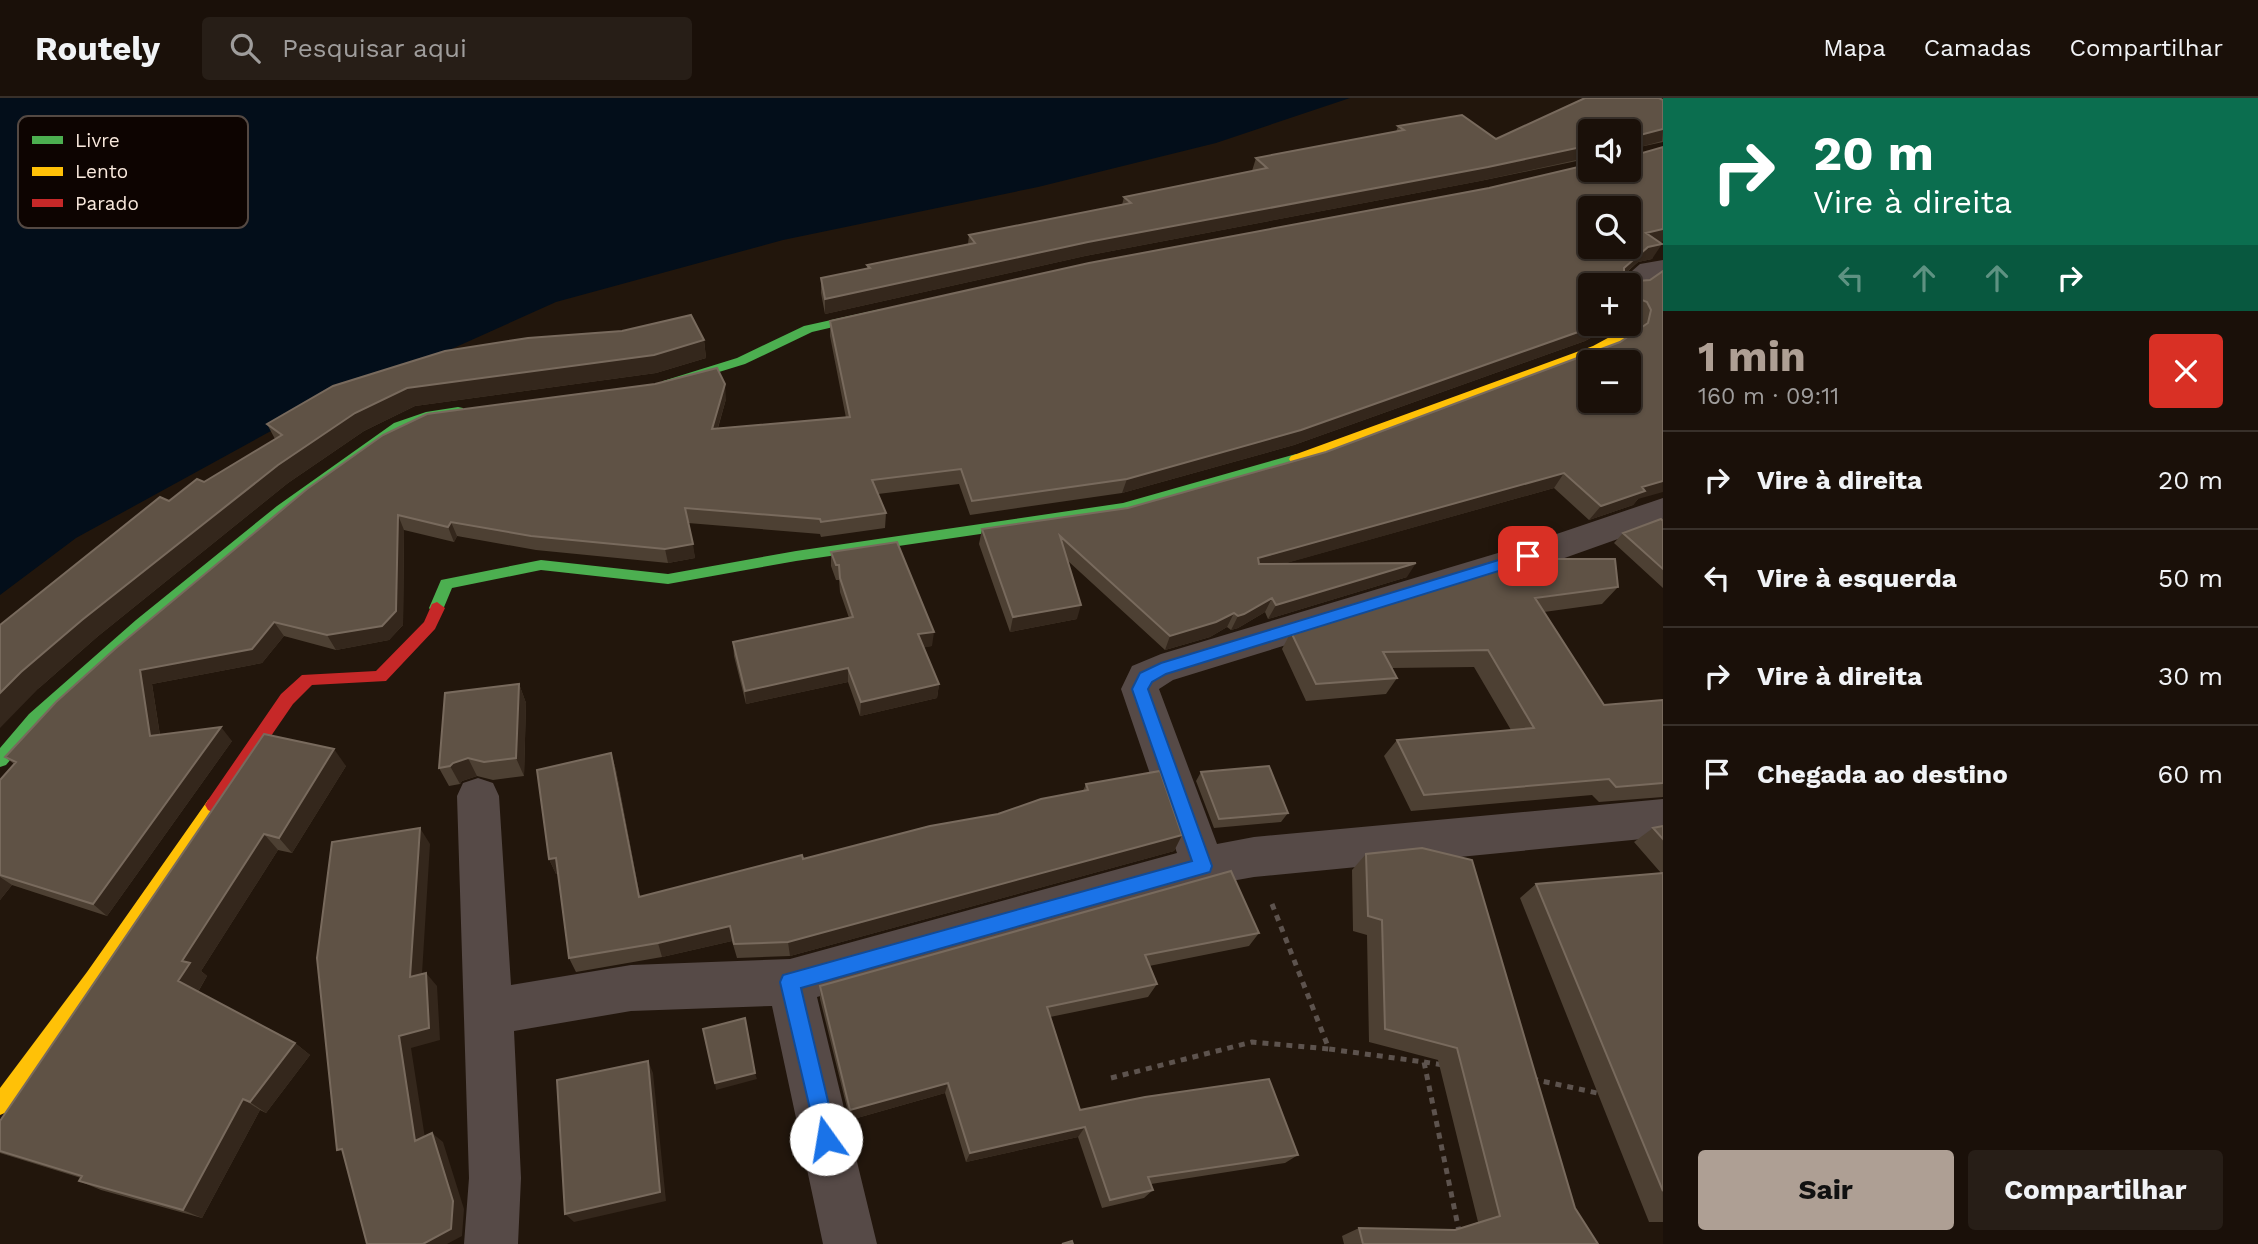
<!DOCTYPE html>
<html lang="pt">
<head>
<meta charset="utf-8">
<style>
  body { margin:0; font-family:"Work Sans",sans-serif; background:#271e17; color:#f1f3f6; height:100vh; display:flex; flex-direction:column; font-size:26px; white-space:nowrap }
  * { box-sizing:border-box; margin:0 }
  p { font-size:23px; color:#9f9d9c }
  .icon { flex:none; width:38px; height:38px; fill:none; stroke:currentColor; stroke-width:2; stroke-linecap:round; stroke-linejoin:round }
  .map { position:relative; flex:1; overflow:hidden }
  .panel { display:flex; flex-direction:column; background:#1a1009; width:595px }
  .panel>* { flex:none }
  .hud { background:#0b6e4f; color:#fff; overflow:hidden }
  .buttons { position:absolute; left:1578px; top:21px; display:grid; gap:14px }
  .buttons a { display:grid; place-items:center; width:63px; height:63px; border-radius:7px; background:#1a1009; box-shadow:0 2px 5px #0004,0 0 0 2px #38302a; font-size:35px }
  .pin { position:absolute; display:grid; place-items:center; width:60px; height:60px; color:#fff; margin:-30px; border-radius:14px; box-shadow:0 4px 10px #0006 }
  .me { position:absolute; width:77px; margin:-38px; rotate:347deg; stroke-linejoin:round; filter:drop-shadow(0 0 5px #0008) }
  .turn { display:flex; align-items:center; gap:24px; height:147px; padding:0 35px; font-size:32px }
  .turn .icon { width:91px; height:91px; stroke-width:2.5 }
  .turn b { display:block; font-size:49px; line-height:60px }
  .lanes { display:flex; align-items:center; height:66px; padding:0 35px; background:#0003; justify-content:center; gap:35px; direction:ltr }
  .lanes .off { opacity:.35 }
  .round { display:grid; place-items:center; flex:none; width:74px; height:74px; border-radius:7px; background:#271e17 }
  .head { display:flex; align-items:center; justify-content:space-between; height:119px; padding:0 35px }
  h1 { font-size:42px; font-weight:700; line-height:52px; color:#ae9f94 }
  .action { display:flex; gap:14px; margin-top:auto; padding:14px 35px }
  .action a { flex:1; height:80px; border-radius:7px; background:#ae9f94; color:#111; font-size:28px; font-weight:700; line-height:80px; text-align:center }
  .action a+a { background:#271e17; color:#f1f3f6 }
  ul { padding:0; list-style:none }
  li { display:flex; align-items:center; gap:21px; height:98px; padding:0 35px; border-top:2px solid #38302a }
  li div { flex:1 }
  li b { display:block; font-size:26px }
  li em { font-style:normal }
  header { display:flex; align-items:center; gap:42px; box-sizing:border-box; height:98px; padding:0 35px; background:#1a1009; border-bottom:2px solid #38302a }
  header strong { font-size:33px }
  nav { display:flex; gap:38px; margin-inline-start:auto; font-size:24px }
  .search { width:490px; height:63px; background:#271e17; display:flex; align-items:center; gap:18px; box-sizing:border-box; padding:0 24px; border-radius:7px; color:#9f9d9c; font-size:26px }
  main { display:flex; flex:1; min-height:0 }
  .map>svg:first-child { display:block }
  .water { fill:#030e1a }
  .lines { fill:none; stroke-linecap:round; stroke-linejoin:round }
  .path { stroke:#5d534e; stroke-width:5; stroke-dasharray:6 6; stroke-linecap:butt }
  .street { fill:#564a47; fill-rule:evenodd }
  .fast { fill:#4caf50; fill-rule:evenodd }
  .slow { fill:#ffc107; fill-rule:evenodd }
  .jam { fill:#c62828; fill-rule:evenodd }
  .wall { fill:#4d4033 }
  .shaded-wall { fill:#34271c }
  .building { fill:#5f5245; stroke:#786a5d; stroke-width:2; fill-rule:evenodd }
  .route { fill:#1a73e8; stroke:#114b97; stroke-width:2 }
  .key { fill:#0d0401; stroke:#544943; stroke-width:2 }
  .key-label { font-size:19px; fill:#f9e9dd }
</style>
</head>
<body>
<header>
<strong>Routely</strong>
<div class="search"><svg class="icon" aria-label="search" viewBox="0 0 24 24"><circle cx="10" cy="10" r="6"/><path d="M15 15l6 6"/></svg>Pesquisar aqui</div>
<nav><a>Mapa</a><a>Camadas</a><a>Compartilhar</a></nav>
</header>
<main>
<div class="map">
<svg width="1663" height="1146" viewBox="0 0 1663 1146">
  <rect width="100%" height="100%" fill="#22160c"/>
  <path class="water" d="M 0,0 L 1350,0 L 1216,45 L 1038,89 L 783,142 L 556,204 L 280,328 L 76,440 L 0,497 Z"/>
  <g class="lines">
    <path class="path" d="M 1272,806 L 1329,951 L 1424,964 L 1459,1133
      M 1424,964 L 1444,967
      M 1111,980 L 1252,944 L 1329,951
      M 1532,981 L 1602,996"/>
    <path class="street" d="M 1663,162 L 1663,178 L 1639,194 L 1629,196 L 1629,187 L 1616,187 L 1640,166 Z
      M 1663,400 L 1663,425 L 1542,468 L 1173,582 L 1159,591 L 1217,746 L 1254,739 L 1663,701 L 1663,739 L 1254,779 L 1203,788 L 817,899 L 877,1146 L 823,1146 L 772,908 L 631,913 L 514,933 L 521,1080 L 518,1146 L 464,1146 L 469,1080 L 457,698 L 463,685 L 478,680 L 493,685 L 499,698 L 511,887 L 631,867 L 790,861 L 1177,755 L 1121,591 L 1132,568 L 1161,556 L 1518,449 Z"/>
    <path class="fast" d="M 881,211 L 887,215 L 885,217 L 812,234 L 745,266 L 667,290 L 661,286 L 663,283 L 737,260 L 804,228 Z
      M 458,309 L 463,310 L 463,316 L 428,322 L 404,331 L 287,414 L 146,530 L 41,626 L 6,667 L 0,669 L 0,650 L 29,616 L 136,522 L 277,408 L 394,325 L 426,314 Z
      M 1296,356 L 1303,361 L 1301,364 L 1123,415 L 796,463 L 668,486 L 541,472 L 452,490 L 442,514 L 432,514 L 429,510 L 441,482 L 541,462 L 668,476 L 796,453 L 1123,405 Z"/>
    <path class="slow" d="M 1629,225 L 1630,226 L 1627,240 L 1601,254 L 1301,364 L 1291,364 L 1289,361 L 1291,358 L 1593,248 L 1617,235 L 1618,226 Z
      M 214,699 L 220,702 L 223,707 L 220,712 L 101,888 L 7,1014 L 0,1017 L 0,990 L 87,874 L 208,702 Z"/>
    <path class="jam" d="M 437,504 L 445,510 L 435,531 L 386,583 L 312,587 L 293,606 L 220,712 L 214,715 L 208,712 L 205,707 L 208,702 L 281,596 L 302,577 L 376,573 L 424,524 L 432,506 Z"/>
  </g>
  <path class="wall" d="M 1663,2 L 1663,44 L 1635,50 L 1635,53 L 1639,56 L 1663,49 L 1663,143 L 1659,144 L 1652,161 L 1638,164 L 1627,174 L 1637,183 L 1650,182 L 1663,173 L 1638,401 L 1633,407 L 1589,422 L 1554,390 L 1282,466 L 1407,479 L 1268,521 L 1265,514 L 1238,530 L 1231,532 L 1227,529 L 1210,539 L 1165,552 L 1068,463 L 1077,521 L 1010,534 L 979,446 L 982,431 L 1128,410 L 1326,354 L 1620,244 L 1639,231 L 1640,227 L 1636,219 L 1631,217 L 1629,219 L 1629,187 L 1591,226 L 1610,226 L 1607,231 L 1585,243 L 1294,347 L 1122,395 L 970,417 L 959,386 L 878,396 L 886,415 L 885,430 L 821,439 L 820,436 L 688,425 L 695,460 L 668,465 L 536,452 L 457,438 L 454,444 L 404,432 L 403,527 L 389,542 L 336,552 L 284,538 L 262,565 L 152,586 L 160,637 L 232,643 L 107,818 L 12,787 L 0,802 L 0,682 L 14,666 L 5,659 L 307,391 L 726,301 L 718,330 L 846,320 L 830,238 L 830,223 L 1629,72 L 1591,33 L 1591,60 L 1480,83 L 1085,158 L 825,216 L 821,195 L 821,180 L 867,171 L 867,167 L 968,146 L 969,137 L 1122,107 L 1124,99 L 1252,73 L 1256,60 L 1396,34 L 1398,28 L 1496,41 Z
    M 704,242 L 706,260 L 656,275 L 415,308 L 364,333 L 288,385 L 97,539 L 38,591 L 169,403 L 204,384 L 275,341 L 267,326 Z
    M 1663,423 L 1663,490 L 1614,445 L 1623,435 Z
    M 831,454 L 932,548 L 923,549 L 939,586 L 937,600 L 860,618 L 848,584 L 746,606 L 734,558 L 733,544 L 849,520 L 840,494 L 839,482 L 836,482 L 831,468 Z
    M 1618,489 L 1602,506 L 1544,514 L 1604,607 L 1663,602 L 1663,699 L 1599,704 L 1592,697 L 1411,713 L 1384,658 L 1397,642 L 1511,632 L 1474,569 L 1392,570 L 1397,580 L 1386,596 L 1306,603 L 1282,551 L 1291,534 Z
    M 519,586 L 526,605 L 524,678 L 493,682 L 477,678 L 462,683 L 460,686 L 449,688 L 439,670 Z
    M 264,636 L 346,668 L 292,755 L 278,752 L 201,873 L 207,878 L 198,894 L 295,945 L 310,957 L 266,1015 L 260,1012 L 202,1120 L 101,1092 L 79,1083 L 81,1080 L 0,1055 L 0,1023 Z
    M 611,655 L 616,672 L 640,799 L 998,716 L 1083,693 L 1086,686 L 1182,737 L 1174,753 L 790,858 L 737,860 L 732,843 L 662,859 L 576,874 L 569,860 L 558,776 L 556,776 L 549,761 Z
    M 1201,674 L 1288,715 L 1281,724 L 1214,730 L 1196,683 Z
    M 1663,728 L 1663,1124 L 1649,1124 L 1520,800 L 1536,786 L 1661,775 L 1634,744 L 1653,730 Z
    M 1366,756 L 1575,1110 L 1598,1146 L 1344,1146 L 1342,1138 L 1359,1130 L 1455,1132 L 1478,1124 L 1438,962 L 1369,944 L 1367,837 L 1353,833 L 1352,772 Z
    M 1259,835 L 1249,848 L 1149,868 L 1157,886 L 1148,899 L 1050,919 L 1080,1012 L 1298,1057 L 1285,1065 L 1151,1086 L 1153,1092 L 1144,1100 L 1102,1110 L 1078,1039 L 966,1064 L 945,995 L 850,1022 L 820,901 L 820,888 Z"/>
  <path class="shaded-wall" d="M 1663,31 L 1662,43 L 1629,52 L 1636,38 Z
    M 1591,47 L 1590,59 L 1480,83 L 1085,158 L 825,216 L 825,201 L 1088,144 Z
    M 1663,131 L 1663,143 L 1636,150 L 1646,135 Z
    M 1662,146 L 1652,161 L 1638,164 L 1614,185 L 1624,170 L 1648,149 Z
    M 1598,226 L 1610,226 L 1607,231 L 1585,243 L 1294,347 L 1122,395 L 1127,381 Z
    M 704,242 L 706,260 L 656,275 L 415,308 L 364,333 L 288,385 L 97,539 L 38,591 L 0,630 L 0,595 L 21,574 L 82,522 L 278,367 L 355,315 L 407,290 Z
    M 725,286 L 726,301 L 713,346 L 712,331 Z
    M 1564,375 L 1554,390 L 1251,475 L 1258,460 Z
    M 1663,383 L 1663,394 L 1638,401 L 1633,407 L 1589,422 L 1601,408 L 1642,389 Z
    M 398,417 L 404,432 L 403,527 L 389,542 L 336,552 L 327,537 Z
    M 451,424 L 457,438 L 454,444 L 448,429 Z
    M 693,446 L 695,460 L 668,465 L 665,451 Z
    M 1416,465 L 1407,479 L 1268,521 L 1276,507 Z
    M 1272,500 L 1265,514 L 1238,530 L 1231,532 L 1238,518 Z
    M 1081,507 L 1077,521 L 1010,534 L 1013,519 Z
    M 1234,515 L 1227,529 L 1210,539 L 1165,552 L 1170,538 Z
    M 274,524 L 284,538 L 262,565 L 152,586 L 162,651 L 150,638 L 140,572 Z
    M 934,534 L 932,548 L 916,551 L 918,536 Z
    M 848,570 L 848,584 L 746,606 L 745,593 Z
    M 519,586 L 526,605 L 524,678 L 516,660 Z
    M 939,586 L 937,600 L 860,618 L 861,604 Z
    M 221,629 L 232,643 L 107,818 L 93,806 Z
    M 334,651 L 346,668 L 292,755 L 279,740 Z
    M 611,655 L 616,672 L 643,814 L 639,799 Z
    M 468,660 L 477,678 L 462,683 L 460,686 L 450,668 L 453,665 Z
    M 420,730 L 430,746 L 421,892 L 410,879 Z
    M 264,736 L 278,752 L 201,873 L 207,878 L 196,897 L 178,883 L 182,863 Z
    M 1182,737 L 1174,753 L 790,858 L 788,844 Z
    M 556,760 L 563,775 L 556,776 L 549,761 Z
    M 0,779 L 12,787 L 0,802 Z
    M 730,828 L 732,843 L 662,859 L 658,845 Z
    M 426,875 L 437,888 L 440,942 L 411,950 L 427,1053 L 415,1043 L 399,938 Z
    M 295,945 L 310,957 L 266,1015 L 250,1004 Z
    M 648,963 L 653,975 L 666,1103 L 574,1124 L 565,1116 Z
    M 755,975 L 757,981 L 716,992 L 715,985 Z
    M 948,985 L 945,995 L 850,1022 L 850,1012 Z
    M 243,1001 L 260,1012 L 202,1120 L 183,1112 Z
    M 1085,1029 L 1078,1039 L 966,1064 L 970,1055 Z
    M 432,1035 L 443,1044 L 464,1111 L 462,1138 L 447,1146 L 423,1146 Z"/>
  <path class="building" d="M 1585,0 L 1659,0 L 1663,2 L 1663,31 L 1636,38 L 1635,53 L 1639,56 L 1663,49 L 1663,131 L 1646,135 L 1662,146 L 1648,149 L 1624,170 L 1624,174 L 1636,175 L 1637,183 L 1650,182 L 1663,173 L 1663,383 L 1642,389 L 1645,393 L 1601,408 L 1564,375 L 1258,460 L 1259,466 L 1416,465 L 1276,507 L 1272,500 L 1244,516 L 1238,518 L 1234,515 L 1216,524 L 1170,538 L 1060,438 L 1081,507 L 1013,519 L 982,431 L 1128,410 L 1326,354 L 1620,244 L 1648,225 L 1651,212 L 1647,204 L 1640,201 L 1637,208 L 1629,208 L 1629,187 L 1591,187 L 1591,226 L 1598,226 L 1595,228 L 1301,332 L 1127,381 L 972,403 L 961,371 L 872,382 L 886,415 L 821,424 L 820,421 L 685,410 L 693,446 L 665,451 L 531,438 L 451,424 L 448,429 L 398,417 L 396,513 L 382,528 L 327,537 L 274,524 L 252,551 L 140,572 L 150,638 L 221,629 L 93,806 L 0,777 L 0,682 L 16,664 L 5,659 L 56,604 L 116,550 L 307,391 L 383,337 L 427,316 L 655,286 L 717,270 L 725,286 L 712,331 L 850,319 L 830,223 L 1089,165 L 1489,90 L 1591,66 L 1591,72 L 1629,72 L 1629,33 L 1591,33 L 1591,47 L 1488,69 L 1088,144 L 825,201 L 821,180 L 870,170 L 867,167 L 975,145 L 969,137 L 1131,105 L 1124,99 L 1267,70 L 1256,60 L 1404,32 L 1398,28 L 1462,17 L 1496,41 ZM 1591,110 L 1629,110 L 1629,149 L 1591,149 ZM 1591,264 L 1629,264 L 1629,303 L 1591,303 Z
    M 691,217 L 704,242 L 654,257 L 407,290 L 355,315 L 278,367 L 82,522 L 21,574 L 0,595 L 0,527 L 160,399 L 169,403 L 197,381 L 204,384 L 282,337 L 267,326 L 333,288 L 445,253 L 528,240 L 622,233 Z
    M 1661,421 L 1663,423 L 1663,471 L 1623,435 Z
    M 897,444 L 934,534 L 918,536 L 939,586 L 861,604 L 848,570 L 745,593 L 733,544 L 853,519 L 840,480 L 839,467 L 836,467 L 831,454 Z
    M 1530,461 L 1615,461 L 1618,489 L 1535,500 L 1604,607 L 1663,602 L 1663,685 L 1616,689 L 1609,681 L 1424,697 L 1397,642 L 1534,630 L 1488,552 L 1383,554 L 1397,580 L 1316,586 L 1291,534 Z
    M 519,586 L 516,660 L 484,664 L 468,660 L 453,665 L 450,668 L 439,670 L 445,595 Z
    M 264,636 L 334,651 L 279,740 L 264,736 L 182,863 L 190,865 L 178,883 L 295,945 L 250,1004 L 243,1001 L 183,1112 L 79,1083 L 82,1078 L 0,1053 L 0,1023 Z
    M 611,655 L 639,799 L 802,757 L 803,761 L 930,728 L 998,716 L 1041,701 L 1088,692 L 1086,686 L 1160,673 L 1182,737 L 788,844 L 734,846 L 730,828 L 658,845 L 569,860 L 556,760 L 549,761 L 537,672 Z
    M 1269,668 L 1288,715 L 1219,721 L 1201,674 Z
    M 1663,728 L 1663,741 L 1653,730 Z
    M 420,730 L 410,879 L 426,875 L 429,930 L 399,938 L 415,1043 L 432,1035 L 453,1103 L 451,1131 L 423,1146 L 367,1146 L 342,1051 L 337,1052 L 317,860 L 332,744 Z
    M 1422,750 L 1472,762 L 1575,1110 L 1598,1146 L 1363,1146 L 1359,1130 L 1455,1132 L 1500,1118 L 1457,950 L 1385,931 L 1382,822 L 1368,818 L 1366,756 Z
    M 1231,773 L 1259,835 L 1145,857 L 1157,886 L 1047,909 L 1080,1012 L 1145,999 L 1269,981 L 1298,1057 L 1148,1079 L 1153,1092 L 1110,1102 L 1085,1029 L 970,1055 L 948,985 L 850,1012 L 820,888 Z
    M 1663,775 L 1663,1093 L 1536,786 Z
    M 745,920 L 755,975 L 715,985 L 703,931 Z
    M 648,963 L 660,1094 L 565,1116 L 557,982 Z
    M 1072,1143 L 1073,1146 L 1062,1146 Z"/>
  <path class="route" d="M 1528,453 L 1536,458 L 1534,462 L 1166,576 L 1152,584 L 1148,591 L 1212,768 L 1210,774 L 801,890 L 837,1041 L 834,1049 L 826,1052 L 819,1049 L 780,884 L 783,877 L 1192,763 L 1132,591 L 1140,575 L 1161,565 Z"/>
  <rect x="18" y="18" width="230" height="112" rx="10" class="key"/>
  <rect x="32" y="38" width="31" height="8" fill="#4caf50"/>
  <rect x="32" y="69" width="31" height="9" fill="#ffc107"/>
  <rect x="32" y="101" width="31" height="8" fill="#c62828"/>
  <g class="key-label">
    <text x="75" y="49">Livre</text>
    <text x="75" y="80">Lento</text>
    <text x="75" y="112">Parado</text>
  </g>
</svg>
<div class="buttons">
<a><svg class="icon" aria-label="sound" viewBox="0 0 24 24"><path d="M4 9h4l5-4v14l-5-4H4zM17 9q2 3 0 6"/></svg></a>
<a><svg class="icon" aria-label="search" viewBox="0 0 24 24"><circle cx="10" cy="10" r="6"/><path d="M15 15l6 6"/></svg></a>
<a>+</a>
<a>−</a>
</div>
<div class="pin" style="left:1528px;top:458px;background:#d93025"><svg class="icon" aria-label="arrive" viewBox="0 0 24 24"><path d="M6 21V4h12l-3 4 3 4H6"/></svg></div>
<svg class="me" style="left:826px;top:1041px" viewBox="-20 -20 40 40"><circle r="19" fill="#fff"/><path d="M0-13L10 11 0 6-10 11z" fill="#1a73e8"/></svg>
</div>
<section class="panel">
<div class="hud">
<div class="turn"><svg class="icon" aria-label="right" viewBox="0 0 24 24"><path d="M7 20v-9h11M14 6l5 5-5 5"/></svg><div><b>20 m</b>Vire à direita</div></div>
<div class="lanes"><svg class="icon off" aria-label="left" viewBox="0 0 24 24"><path d="M17 20v-9H6M10 6l-5 5 5 5"/></svg><svg class="icon off" aria-label="ahead" viewBox="0 0 24 24"><path d="M12 20V5M6 11l6-6 6 6"/></svg><svg class="icon off" aria-label="ahead" viewBox="0 0 24 24"><path d="M12 20V5M6 11l6-6 6 6"/></svg><svg class="icon" aria-label="right" viewBox="0 0 24 24"><path d="M7 20v-9h11M14 6l5 5-5 5"/></svg></div>
</div>
<div class="head"><div><h1>1 min</h1><p>160 m · 09:11</p></div><a class="round" style="background:#d93025;color:#fff"><svg class="icon" aria-label="close" viewBox="0 0 24 24"><path d="M6 6l12 12M18 6L6 18"/></svg></a></div>
<ul>
<li><svg class="icon" aria-label="right" viewBox="0 0 24 24"><path d="M7 20v-9h11M14 6l5 5-5 5"/></svg><div><b>Vire à direita</b></div><em>20 m</em></li>
<li><svg class="icon" aria-label="left" viewBox="0 0 24 24"><path d="M17 20v-9H6M10 6l-5 5 5 5"/></svg><div><b>Vire à esquerda</b></div><em>50 m</em></li>
<li><svg class="icon" aria-label="right" viewBox="0 0 24 24"><path d="M7 20v-9h11M14 6l5 5-5 5"/></svg><div><b>Vire à direita</b></div><em>30 m</em></li>
<li><svg class="icon" aria-label="arrive" viewBox="0 0 24 24"><path d="M6 21V4h12l-3 4 3 4H6"/></svg><div><b>Chegada ao destino</b></div><em>60 m</em></li>
</ul>
<div class="action"><a>Sair</a><a>Compartilhar</a></div>
</section>
</main>
</body>
</html>
